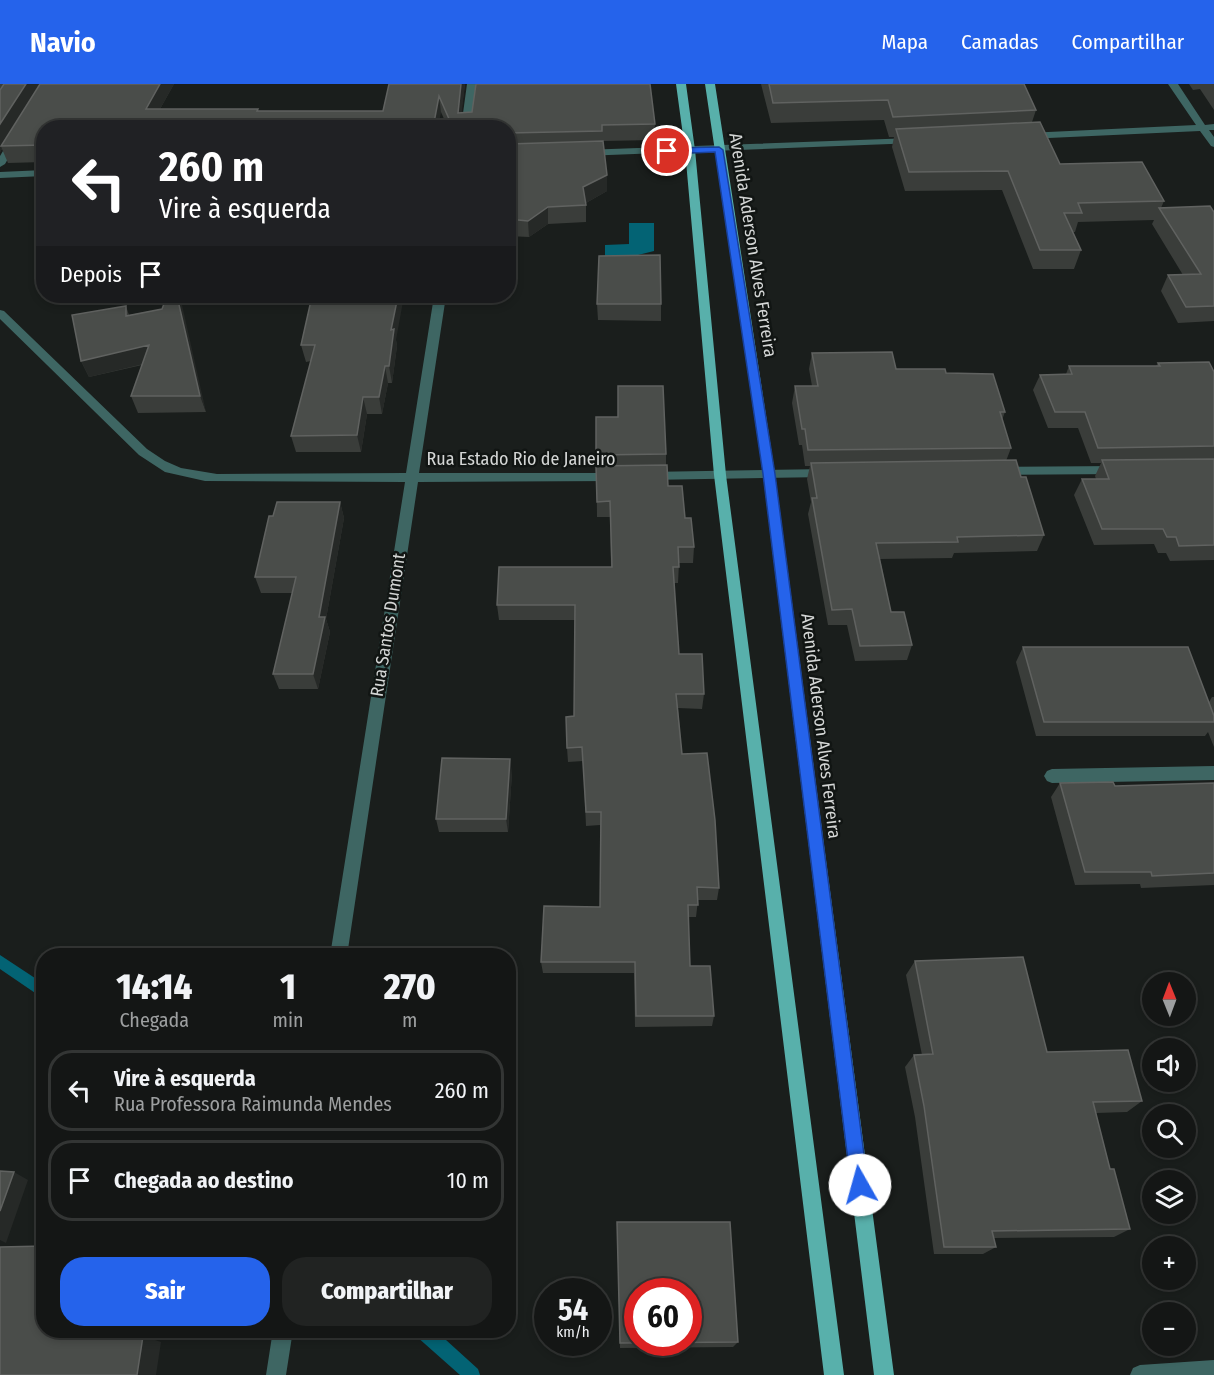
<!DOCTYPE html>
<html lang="pt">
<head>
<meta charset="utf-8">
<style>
  body { margin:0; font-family:"Fira Sans Condensed",sans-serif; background:#212322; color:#f1f3f6; height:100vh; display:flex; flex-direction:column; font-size:22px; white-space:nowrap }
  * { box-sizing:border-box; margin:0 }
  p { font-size:20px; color:#9d9fa0 }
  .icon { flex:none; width:33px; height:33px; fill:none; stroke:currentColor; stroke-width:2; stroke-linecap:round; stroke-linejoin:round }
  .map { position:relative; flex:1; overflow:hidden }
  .sheet { position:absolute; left:36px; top:864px; width:480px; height:390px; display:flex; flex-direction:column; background:#141615; border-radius:24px; box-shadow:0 3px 9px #0003,0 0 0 2px #333534 }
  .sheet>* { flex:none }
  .top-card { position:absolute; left:36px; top:36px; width:480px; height:183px; border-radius:24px; box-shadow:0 3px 9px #0003,0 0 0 2px #333534; background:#202124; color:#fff; overflow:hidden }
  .needle { width:39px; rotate:359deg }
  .buttons { position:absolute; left:1142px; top:888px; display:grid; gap:12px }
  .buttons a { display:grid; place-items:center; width:54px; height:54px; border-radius:50%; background:#141615; box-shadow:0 3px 9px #0003,0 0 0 2px #333534; font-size:30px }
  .speed { position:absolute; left:534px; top:1194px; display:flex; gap:12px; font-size:30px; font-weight:700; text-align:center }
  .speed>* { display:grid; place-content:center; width:78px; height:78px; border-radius:50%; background:#141615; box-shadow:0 3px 9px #0003,0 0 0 2px #333534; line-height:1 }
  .speed small { font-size:15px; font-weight:400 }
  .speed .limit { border:9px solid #d22; background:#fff; color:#111 }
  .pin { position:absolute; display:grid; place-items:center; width:51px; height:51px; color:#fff; margin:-26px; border:3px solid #fff; border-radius:50%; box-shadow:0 2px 6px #0007 }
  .me { position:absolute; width:66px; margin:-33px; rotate:353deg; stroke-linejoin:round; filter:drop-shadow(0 0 4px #0008) }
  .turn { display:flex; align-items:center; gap:21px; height:126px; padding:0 24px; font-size:27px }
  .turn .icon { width:78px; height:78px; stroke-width:2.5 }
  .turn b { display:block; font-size:42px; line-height:51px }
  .then { display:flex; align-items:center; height:57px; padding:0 24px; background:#0003; gap:12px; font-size:22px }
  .eta { display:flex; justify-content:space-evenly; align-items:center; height:102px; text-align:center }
  .eta b { font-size:36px; font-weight:800; line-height:42px }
  .button { display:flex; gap:12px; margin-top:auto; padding:12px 24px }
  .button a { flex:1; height:69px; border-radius:24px; background:#2563eb; color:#fff; font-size:24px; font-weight:800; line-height:69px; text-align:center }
  .button a+a { background:#212322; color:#f1f3f6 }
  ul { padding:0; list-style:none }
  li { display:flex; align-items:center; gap:18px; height:81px; margin:0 12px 9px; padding:0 12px; border:3px solid #333534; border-radius:24px }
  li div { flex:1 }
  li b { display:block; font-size:22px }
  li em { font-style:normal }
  header { display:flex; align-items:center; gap:36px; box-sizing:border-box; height:84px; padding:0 30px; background:#2563eb; color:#fff }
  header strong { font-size:28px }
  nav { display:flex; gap:33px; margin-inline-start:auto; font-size:21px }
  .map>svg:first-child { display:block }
  .water { fill:#036374 }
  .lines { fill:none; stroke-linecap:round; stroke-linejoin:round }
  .stream { fill:#036374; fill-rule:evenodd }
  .minor { fill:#3e6663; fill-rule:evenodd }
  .major { fill:#58b0ab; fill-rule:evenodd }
  .wall { fill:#3a3d3a }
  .shaded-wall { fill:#262927 }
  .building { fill:#4a4d4a; stroke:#606260; stroke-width:1.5; fill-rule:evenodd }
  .route { fill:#2563eb; stroke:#184099; stroke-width:1.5 }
  .labels { text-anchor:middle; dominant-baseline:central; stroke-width:5; stroke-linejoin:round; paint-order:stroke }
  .street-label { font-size:18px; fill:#d4d6d5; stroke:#111513 }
</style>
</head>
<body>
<header>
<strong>Navio</strong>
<nav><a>Mapa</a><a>Camadas</a><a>Compartilhar</a></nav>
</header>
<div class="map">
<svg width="1214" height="1291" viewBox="0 0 1214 1291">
  <rect width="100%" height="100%" fill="#1a1e1c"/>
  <path class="water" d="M 629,139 L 654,139 L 654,167 L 630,173 L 605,173 L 605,161 L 629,160 Z"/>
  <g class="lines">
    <path class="stream" d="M 0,871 L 44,900 L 44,915 L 0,885 Z
      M 414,1246 L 435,1246 L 478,1285 L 480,1291 L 460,1291 L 416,1252 Z"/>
    <path class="minor" d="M 467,0 L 477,0 L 471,44 L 461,44 Z
      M 1168,0 L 1178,0 L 1205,41 L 1214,40 L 1214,46 L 1209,46 L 1214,53 L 1214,63 L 1211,62 L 1200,47 L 1027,55 L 1022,52 L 1027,49 L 1196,41 Z
      M 12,52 L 20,54 L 5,80 L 0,83 L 0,72 Z
      M 913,54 L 918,57 L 916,59 L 583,72 L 578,69 L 583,66 Z
      M 44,86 L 44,92 L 0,94 L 0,88 Z
      M 434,212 L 446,212 L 419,389 L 617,389 L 623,393 L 617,397 L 418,398 L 347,872 L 330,872 L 405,398 L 205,397 L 165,388 L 139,371 L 0,235 L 0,226 L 4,227 L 147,365 L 165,377 L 181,384 L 217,390 L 406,389 Z
      M 1118,382 L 1124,386 L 1118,390 L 1001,391 L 995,387 L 1001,383 Z
      M 827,385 L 833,389 L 827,393 L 647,396 L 641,392 L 647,388 Z
      M 1214,682 L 1214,696 L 1052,699 L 1047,697 L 1044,692 L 1047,687 L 1052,685 Z
      M 273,1246 L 293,1246 L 286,1291 L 266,1291 Z
      M 1214,1276 L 1214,1291 L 1130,1291 L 1133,1284 L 1140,1281 Z"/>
    <path class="major" d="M 676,0 L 686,0 L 695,66 L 726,391 L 844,1291 L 824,1291 L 714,391 L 685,66 Z
      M 705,0 L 715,0 L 775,390 L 894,1291 L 874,1291 L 763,390 Z"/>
  </g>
  <path class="wall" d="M 0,0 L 174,0 L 160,25 L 259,27 L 383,27 L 389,0 L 465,0 L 461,29 L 655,40 L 654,56 L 603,57 L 607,107 L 586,119 L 586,138 L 548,140 L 529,153 L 508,152 L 508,44 L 448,44 L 441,28 L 44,44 L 44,78 L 8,79 L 2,65 L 0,68 Z
    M 761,0 L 1024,0 L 1036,26 L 1032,38 L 1060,80 L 1164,117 L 1161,124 L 1214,128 L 1214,237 L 1178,239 L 1161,207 L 1168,191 L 1183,191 L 1152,140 L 1154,136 L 1078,138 L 1075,148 L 1073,148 L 1081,166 L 1074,185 L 1033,185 L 1002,106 L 905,107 L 892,63 L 894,53 L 889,53 L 884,36 L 771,39 Z
    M 1189,0 L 1214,0 L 1214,26 L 1200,5 L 1193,6 Z
    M 167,212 L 206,328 L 138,329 L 131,312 L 142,281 L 89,293 L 81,277 L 126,222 L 129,231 L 162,225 Z
    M 597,220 L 661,220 L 661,237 L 598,236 Z
    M 396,256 L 397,262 L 392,299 L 388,299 L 382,330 L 367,330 L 361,368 L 296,368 L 291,352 L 311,277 L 306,278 L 301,261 Z
    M 812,269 L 896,285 L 946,289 L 1005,328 L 1002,336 L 1011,364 L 1006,377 L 1021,393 L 1044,451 L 1037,467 L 954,469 L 952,474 L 880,475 L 891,528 L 912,561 L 907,576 L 855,577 L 847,541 L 828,541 L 808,430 L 811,418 L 807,395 L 810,382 L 805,382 L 802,361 L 799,361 L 792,319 L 795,302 L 812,302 L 809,285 Z
    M 1158,279 L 1214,288 L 1214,476 L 1170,477 L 1166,469 L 1158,469 L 1154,460 L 1094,461 L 1074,411 L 1082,395 L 1096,395 L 1095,392 L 1101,379 L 1091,379 L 1078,344 L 1048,344 L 1033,306 L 1040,291 L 1066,290 L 1069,282 L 1156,282 Z
    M 596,333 L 666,370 L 666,381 L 668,402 L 685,434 L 694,463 L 693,479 L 679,479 L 678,499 L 674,499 L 679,570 L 704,610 L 702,625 L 678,624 L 682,670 L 719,804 L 717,816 L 698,816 L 696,833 L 688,833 L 690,882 L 714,932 L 712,942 L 635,943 L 634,889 L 543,889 L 541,878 L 600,823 L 600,741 L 586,742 L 583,677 L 568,678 L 567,664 L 574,632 L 575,536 L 499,536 L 497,521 L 611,483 L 610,433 L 597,433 Z
    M 340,418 L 344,434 L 326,535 L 330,548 L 318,605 L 279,605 L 273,590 L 293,509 L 261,509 L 255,493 L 273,432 Z
    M 1023,563 L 1209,618 L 1212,613 L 1214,613 L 1214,663 L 1208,648 L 1205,652 L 1036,652 L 1016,578 Z
    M 512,689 L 508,748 L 439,748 L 436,735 Z
    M 1060,699 L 1115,702 L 1214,699 L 1214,801 L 1141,804 L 1140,800 L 1075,801 L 1051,713 Z
    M 915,877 L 1047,968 L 1142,1017 L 1127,1028 L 1096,1029 L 1110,1085 L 1130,1145 L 1114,1153 L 994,1154 L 996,1163 L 983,1170 L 934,1170 L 915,1033 L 905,983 L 914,971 L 922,971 L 906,891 Z
    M 617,1138 L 738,1258 L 733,1263 L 620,1264 Z"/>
  <path class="shaded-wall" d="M 26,0 L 43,0 L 1,62 L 2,65 L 0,68 L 0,40 Z
    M 160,0 L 174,0 L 151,41 L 146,25 Z
    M 461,0 L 465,0 L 460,44 L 458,29 Z
    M 439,12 L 441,28 L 438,44 L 433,44 Z
    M 607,91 L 607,107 L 584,120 L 583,103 Z
    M 548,123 L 548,140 L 529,153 L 528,137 Z
    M 177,212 L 180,212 L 206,328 L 200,312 Z
    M 398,212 L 404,212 L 396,256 L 397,262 L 392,299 L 389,282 L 391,246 Z
    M 149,261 L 156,277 L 89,293 L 81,277 Z
    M 385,282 L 388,299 L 382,330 L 379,313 Z
    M 363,313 L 367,330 L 361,368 L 357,351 Z
    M 340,418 L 344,434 L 326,535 L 330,548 L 318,605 L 313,590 L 319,533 Z
    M 510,675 L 512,689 L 508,748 L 506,735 Z
    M 14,1088 L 28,1096 L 6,1159 L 0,1156 L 0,1127 Z
    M 134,1246 L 153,1246 L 152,1255 L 161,1258 L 156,1291 L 137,1291 L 133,1253 Z"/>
  <path class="building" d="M 4,0 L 26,0 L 0,40 L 0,6 Z
    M 40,0 L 160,0 L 146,25 L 258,25 L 257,27 L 383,27 L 389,0 L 461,0 L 458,29 L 472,28 L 476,0 L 650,0 L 655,40 L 602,41 L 602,47 L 508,49 L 508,44 L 453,44 L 439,12 L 433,44 L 44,44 L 44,61 L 1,62 Z
    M 769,0 L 1024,0 L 1036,26 L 893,33 L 888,16 L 773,19 Z
    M 1040,38 L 1060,80 L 1142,78 L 1164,117 L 1078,119 L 1082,129 L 1064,129 L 1081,166 L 1040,166 L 1008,87 L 909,88 L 896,45 Z
    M 603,57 L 607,91 L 583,103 L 586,121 L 548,123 L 528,137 L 508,135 L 508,60 Z
    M 1210,122 L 1214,128 L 1214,222 L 1186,223 L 1168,191 L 1201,190 L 1159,124 Z
    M 660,171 L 661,220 L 597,220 L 599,172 Z
    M 167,212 L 177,212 L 200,312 L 131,312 L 149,261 L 81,277 L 72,231 L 126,222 L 126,232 L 162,225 Z
    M 312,212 L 398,212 L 391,246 L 394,245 L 389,282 L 385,282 L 379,313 L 363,313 L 357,351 L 291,352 L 315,261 L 301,261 Z
    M 892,268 L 896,285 L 945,285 L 946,289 L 993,290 L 1005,328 L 1000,328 L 1011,364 L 808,366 L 805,345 L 802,345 L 795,302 L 818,302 L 812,269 Z
    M 1209,278 L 1214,288 L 1214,362 L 1098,364 L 1085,328 L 1055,328 L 1040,291 L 1072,290 L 1069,282 L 1160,282 L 1158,279 Z
    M 618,302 L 663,302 L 666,370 L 596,371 L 596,333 L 618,333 Z
    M 1214,375 L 1214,461 L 1179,462 L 1176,453 L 1167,453 L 1163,445 L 1102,445 L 1082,395 L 1109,395 L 1102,376 Z
    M 1016,376 L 1021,393 L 1026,393 L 1044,451 L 957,453 L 958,458 L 876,459 L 891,528 L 904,528 L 912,561 L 860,562 L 852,525 L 832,526 L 812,414 L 817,414 L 811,379 Z
    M 667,381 L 668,402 L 682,402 L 685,434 L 691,434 L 694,463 L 678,463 L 679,483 L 673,483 L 679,570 L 702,570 L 704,610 L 676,610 L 682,670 L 707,669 L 715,736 L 719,804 L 697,803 L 698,821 L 688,821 L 690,882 L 710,882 L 714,932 L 636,932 L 635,878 L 541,878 L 544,822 L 600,823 L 601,728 L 586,728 L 582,663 L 567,664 L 566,633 L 574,632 L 575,521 L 497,521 L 499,483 L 612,483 L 610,417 L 597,418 L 596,382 Z
    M 277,418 L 340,418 L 319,533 L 325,533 L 313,590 L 273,590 L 296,493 L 255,493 L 269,432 L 273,432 Z
    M 1023,563 L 1188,563 L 1214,632 L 1214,638 L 1044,638 Z
    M 442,674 L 510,675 L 506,735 L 436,735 Z
    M 1113,698 L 1115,702 L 1214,699 L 1214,789 L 1152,792 L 1151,788 L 1085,788 L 1060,699 Z
    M 1023,873 L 1047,968 L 1128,966 L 1142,1017 L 1093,1018 L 1110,1085 L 1114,1085 L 1130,1145 L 992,1147 L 996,1163 L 944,1163 L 924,1022 L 914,971 L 933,970 L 915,877 Z
    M 0,1087 L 14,1088 L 0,1127 Z
    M 617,1138 L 730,1138 L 738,1258 L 620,1259 ZM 638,1208 L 688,1208 L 688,1258 L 638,1258 Z
    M 44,1162 L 44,1246 L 134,1246 L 133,1253 L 143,1252 L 137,1291 L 0,1291 L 0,1163 Z"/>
  <path class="route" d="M 719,63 L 723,66 L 775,390 L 868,1101 L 866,1107 L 860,1110 L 853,1107 L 851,1101 L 763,390 L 715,68 L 667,70 L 663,67 L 667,64 Z"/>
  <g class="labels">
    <g class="street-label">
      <text transform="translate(753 161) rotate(81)">Avenida Aderson Alves Ferreira</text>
      <text x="521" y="375">Rua Estado Rio de Janeiro</text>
      <text transform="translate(388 541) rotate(-81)">Rua Santos Dumont</text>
      <text transform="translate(821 642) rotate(83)">Avenida Aderson Alves Ferreira</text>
    </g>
  </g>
</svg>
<div class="buttons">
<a><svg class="needle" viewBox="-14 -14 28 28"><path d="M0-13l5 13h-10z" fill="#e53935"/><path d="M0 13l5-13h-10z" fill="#9d9fa0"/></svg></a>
<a><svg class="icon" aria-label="sound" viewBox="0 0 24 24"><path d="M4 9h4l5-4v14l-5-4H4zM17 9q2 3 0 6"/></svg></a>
<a><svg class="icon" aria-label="search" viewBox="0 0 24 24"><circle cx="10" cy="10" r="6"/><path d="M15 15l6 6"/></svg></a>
<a><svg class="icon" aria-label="layers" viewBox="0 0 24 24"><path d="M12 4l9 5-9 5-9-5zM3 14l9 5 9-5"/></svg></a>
<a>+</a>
<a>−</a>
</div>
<div class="speed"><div>54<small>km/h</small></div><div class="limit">60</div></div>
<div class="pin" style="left:667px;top:67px;background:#d93025"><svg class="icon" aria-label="arrive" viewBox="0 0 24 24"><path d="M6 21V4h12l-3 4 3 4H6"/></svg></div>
<svg class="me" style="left:860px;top:1101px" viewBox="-20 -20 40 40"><circle r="19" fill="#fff"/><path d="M0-13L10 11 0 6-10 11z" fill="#2563eb"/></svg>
<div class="top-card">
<div class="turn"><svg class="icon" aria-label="left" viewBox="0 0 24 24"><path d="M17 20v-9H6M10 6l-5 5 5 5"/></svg><div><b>260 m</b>Vire à esquerda</div></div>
<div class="then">Depois<svg class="icon" aria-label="arrive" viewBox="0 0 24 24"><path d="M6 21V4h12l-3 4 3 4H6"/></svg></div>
</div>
<section class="sheet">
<div class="eta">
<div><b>14:14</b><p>Chegada</p></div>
<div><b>1</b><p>min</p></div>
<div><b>270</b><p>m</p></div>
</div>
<ul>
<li><svg class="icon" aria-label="left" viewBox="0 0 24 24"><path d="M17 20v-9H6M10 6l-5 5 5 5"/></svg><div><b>Vire à esquerda</b><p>Rua Professora Raimunda Mendes</p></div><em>260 m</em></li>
<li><svg class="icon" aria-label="arrive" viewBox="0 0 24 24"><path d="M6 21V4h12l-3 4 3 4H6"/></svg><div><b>Chegada ao destino</b></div><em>10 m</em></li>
</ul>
<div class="button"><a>Sair</a><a>Compartilhar</a></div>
</section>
</div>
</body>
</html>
